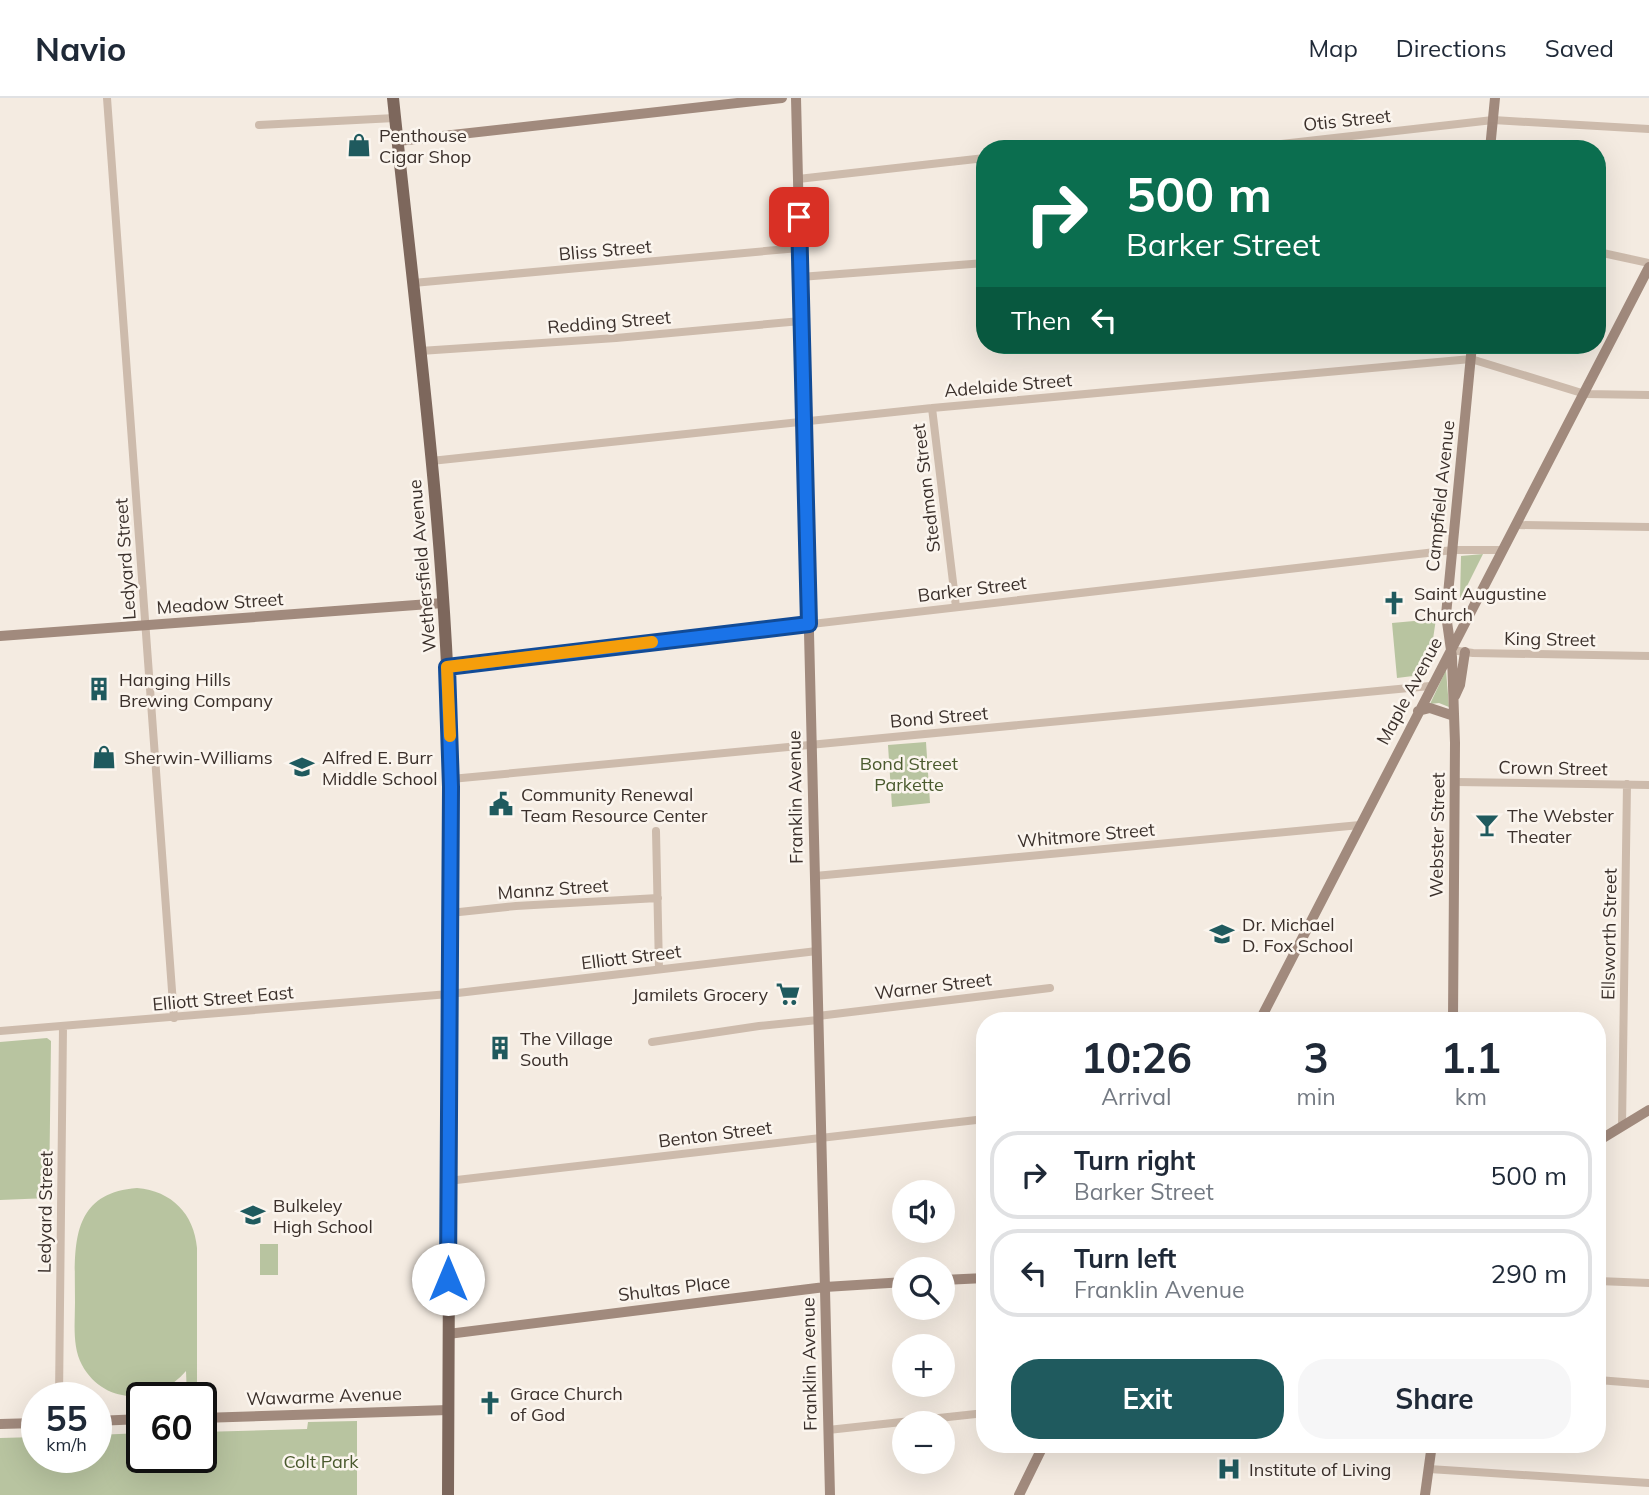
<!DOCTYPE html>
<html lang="en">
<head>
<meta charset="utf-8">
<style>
  body { margin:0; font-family:Mulish,sans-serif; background:#f6f6f7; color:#1f2937; height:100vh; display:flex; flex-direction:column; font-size:26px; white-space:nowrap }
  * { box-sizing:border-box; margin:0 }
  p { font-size:23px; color:#747a83 }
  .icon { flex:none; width:38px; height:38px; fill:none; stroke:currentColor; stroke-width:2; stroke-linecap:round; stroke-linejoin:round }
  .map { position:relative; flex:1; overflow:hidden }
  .side { position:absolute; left:976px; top:914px; width:630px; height:441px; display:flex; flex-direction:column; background:#fff; border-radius:28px; box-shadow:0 7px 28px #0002 }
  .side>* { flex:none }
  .hud { position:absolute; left:976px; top:42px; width:630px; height:214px; border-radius:28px; box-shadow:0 7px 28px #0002; background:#0b6e4f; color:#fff; overflow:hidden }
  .controls { position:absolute; left:892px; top:1082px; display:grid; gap:14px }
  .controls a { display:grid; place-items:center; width:63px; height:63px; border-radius:50%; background:#fff; box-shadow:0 7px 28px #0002; font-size:35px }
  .speed { position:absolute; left:21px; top:1284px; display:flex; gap:14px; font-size:35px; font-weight:700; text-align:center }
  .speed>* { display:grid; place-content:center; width:91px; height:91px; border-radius:50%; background:#fff; box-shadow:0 7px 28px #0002; line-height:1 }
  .speed small { font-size:18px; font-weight:400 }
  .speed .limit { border:4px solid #111; border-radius:10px; background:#fff; color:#111 }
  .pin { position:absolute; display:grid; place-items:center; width:60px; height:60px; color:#fff; margin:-30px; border-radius:14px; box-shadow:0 4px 10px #0006 }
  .me { position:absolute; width:77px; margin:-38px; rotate:0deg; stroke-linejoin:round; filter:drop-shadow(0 0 5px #0008) }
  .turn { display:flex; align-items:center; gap:24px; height:147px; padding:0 35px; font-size:32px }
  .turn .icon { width:91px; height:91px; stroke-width:2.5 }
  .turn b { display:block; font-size:49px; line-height:60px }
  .then { display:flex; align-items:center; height:66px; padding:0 35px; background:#0003; gap:14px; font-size:26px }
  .eta { display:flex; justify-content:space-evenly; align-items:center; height:119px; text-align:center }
  .eta b { font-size:42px; font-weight:700; line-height:49px }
  .button { display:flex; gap:14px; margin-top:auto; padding:14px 35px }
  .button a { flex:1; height:80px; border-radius:28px; background:#1f5a5e; color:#fff; font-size:28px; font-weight:700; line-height:80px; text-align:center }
  .button a+a { background:#f6f6f7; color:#1f2937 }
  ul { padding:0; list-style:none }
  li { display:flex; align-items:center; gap:21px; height:88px; margin:0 14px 10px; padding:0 21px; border:4px solid #e0e1e3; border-radius:28px }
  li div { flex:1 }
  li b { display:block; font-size:26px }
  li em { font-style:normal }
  header { display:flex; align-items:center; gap:42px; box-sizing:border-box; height:98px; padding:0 35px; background:#fff; border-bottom:2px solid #e0e1e3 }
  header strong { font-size:33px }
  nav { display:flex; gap:38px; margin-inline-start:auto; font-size:24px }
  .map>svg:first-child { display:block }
  .green { fill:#b8c4a0 }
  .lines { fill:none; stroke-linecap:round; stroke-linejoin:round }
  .street { stroke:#cdbbac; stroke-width:8 }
  .secondary { stroke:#a18a7d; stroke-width:10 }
  .primary { stroke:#7d675c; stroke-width:12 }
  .route-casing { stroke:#114b97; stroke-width:18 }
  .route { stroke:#1a73e8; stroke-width:12 }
  .slow { stroke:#f59e0b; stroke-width:12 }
  .labels { text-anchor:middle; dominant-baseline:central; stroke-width:5; stroke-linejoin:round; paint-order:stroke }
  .street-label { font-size:18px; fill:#3b302b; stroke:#fbf5ee }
  .poi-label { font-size:18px; fill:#3b302b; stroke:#fbf5ee; text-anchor:start }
  .park-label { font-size:18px; fill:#4a5a2e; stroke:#fbf5ee }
</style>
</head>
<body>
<header>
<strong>Navio</strong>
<nav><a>Map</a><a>Directions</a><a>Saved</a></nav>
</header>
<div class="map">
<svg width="1649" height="1397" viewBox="0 0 1649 1397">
  <rect width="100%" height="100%" fill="#f4ebe1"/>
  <path class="green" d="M 1483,456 L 1461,500 L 1460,500 L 1461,458 Z
    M 1436,521 L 1433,541 L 1421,577 L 1397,580 L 1392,525 Z
    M 1446,572 L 1449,609 L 1439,605 L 1430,606 Z
    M 926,644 L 930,705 L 892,709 L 888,647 Z
    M 47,940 L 51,943 L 49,1100 L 0,1102 L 0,944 Z
    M 137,1090 C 172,1093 194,1116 197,1150 L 197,1300 L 187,1300 L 186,1273 C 158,1306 105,1309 82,1267 C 72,1248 75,1225 75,1204 C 75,1152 68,1095 137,1090 Z
    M 260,1146 L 278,1146 L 278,1177 L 260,1177 Z
    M 357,1323 L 357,1397 L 0,1397 L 0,1340 L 37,1339 L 37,1360 L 96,1360 L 96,1337 L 142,1335 L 142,1360 L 201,1360 L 201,1334 L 307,1331 L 308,1324 Z"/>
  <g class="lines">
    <path class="street" d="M 107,0 L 174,920
      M 259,27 L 395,20
      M 1216,51 L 1245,50 L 1493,22 L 1649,31
      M 798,81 L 985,60
      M 1598,154 L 1649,165
      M 800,179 L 985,165
      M 413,185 L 799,150
      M 420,253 L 616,240 L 801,223
      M 932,310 L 956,509
      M 431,363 L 932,310 L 1471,261 L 1585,296 L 1649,297
      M 1517,427 L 1649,429
      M 1451,552 L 1473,555 L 1649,558
      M 447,568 L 1453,452 L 1502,452
      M 451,681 L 1430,588
      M 1456,684 L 1649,687
      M 656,733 L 659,871
      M 815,778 L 1360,727
      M 450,815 L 516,808 L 658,800
      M 818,918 L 1050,890
      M 0,933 L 449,896 L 817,853
      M 652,944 L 759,928 L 818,922
      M 1622,1028 L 1627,686
      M 448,1083 L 985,1021
      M 1598,1183 L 1649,1185
      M 1598,1282 L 1649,1286
      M 59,1300 L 63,929
      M 828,1332 L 985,1315
      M 1429,1371 L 1649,1385"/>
    <path class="secondary" d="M 796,0 L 830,1397
      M 398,43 L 782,0
      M 1490,51 L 1495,0
      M 0,538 L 443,505
      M 1455,598 L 1460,587 L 1465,554
      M 1418,613 L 1430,610 L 1454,618
      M 1260,922 L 1649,169
      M 1453,922 L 1455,645 L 1452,559 L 1446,517 L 1472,247
      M 1598,1043 L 1649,1012
      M 943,1182 L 985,1180
      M 448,1236 L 825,1189 L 905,1184
      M 201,1320 L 448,1312
      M 96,1323 L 142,1321
      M 0,1326 L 37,1325
      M 1019,1397 L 1044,1346
      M 1425,1397 L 1432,1346"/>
    <path class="primary" d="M 393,0 C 417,231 449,463 451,695 L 448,1397"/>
  </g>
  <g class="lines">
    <g class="route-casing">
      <path id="route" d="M 448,1181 L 451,689 L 447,569 L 809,526 L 799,119"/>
    </g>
    <use href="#route" class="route"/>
    <path class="slow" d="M 450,638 L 447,569 L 652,544"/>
  </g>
  <defs>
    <g id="shop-bare" transform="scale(1.89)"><path d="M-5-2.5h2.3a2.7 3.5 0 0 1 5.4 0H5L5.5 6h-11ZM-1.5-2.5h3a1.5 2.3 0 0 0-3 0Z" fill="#1f5a5e" stroke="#fbf5ee" stroke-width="2.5" paint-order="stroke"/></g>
    <g id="church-bare" transform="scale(1.89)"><path d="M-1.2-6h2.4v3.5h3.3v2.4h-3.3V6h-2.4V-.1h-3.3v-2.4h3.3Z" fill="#1f5a5e" stroke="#fbf5ee" stroke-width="2.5" paint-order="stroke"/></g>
    <g id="building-bare" transform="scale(1.89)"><path d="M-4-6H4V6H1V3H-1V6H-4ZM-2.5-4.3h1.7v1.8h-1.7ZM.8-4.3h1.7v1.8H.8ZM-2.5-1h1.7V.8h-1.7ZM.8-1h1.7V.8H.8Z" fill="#1f5a5e" stroke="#fbf5ee" stroke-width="2.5" paint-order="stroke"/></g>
    <g id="school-bare" transform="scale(1.89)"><path d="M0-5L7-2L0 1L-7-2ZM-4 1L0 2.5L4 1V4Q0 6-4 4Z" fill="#1f5a5e" stroke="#fbf5ee" stroke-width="2.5" paint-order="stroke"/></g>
    <g id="civic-bare" transform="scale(1.89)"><path d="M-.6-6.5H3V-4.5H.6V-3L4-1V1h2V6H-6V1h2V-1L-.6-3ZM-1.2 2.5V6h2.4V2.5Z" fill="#1f5a5e" stroke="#fbf5ee" stroke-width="2.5" paint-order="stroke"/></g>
    <g id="bar-bare" transform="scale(1.89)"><path d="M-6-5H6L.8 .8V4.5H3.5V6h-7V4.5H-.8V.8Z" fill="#1f5a5e" stroke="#fbf5ee" stroke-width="2.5" paint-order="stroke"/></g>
    <g id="supermarket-bare" transform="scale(1.89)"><path d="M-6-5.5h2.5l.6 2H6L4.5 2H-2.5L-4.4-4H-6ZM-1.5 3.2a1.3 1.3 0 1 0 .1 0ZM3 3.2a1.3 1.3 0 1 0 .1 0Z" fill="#1f5a5e" stroke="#fbf5ee" stroke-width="2.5" paint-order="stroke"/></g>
    <g id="hospital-bare" transform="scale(1.89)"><path d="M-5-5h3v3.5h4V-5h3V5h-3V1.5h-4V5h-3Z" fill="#1f5a5e" stroke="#fbf5ee" stroke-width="2.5" paint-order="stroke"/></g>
  </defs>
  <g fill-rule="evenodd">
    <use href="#shop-bare" x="359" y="47"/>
    <use href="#church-bare" x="1394" y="505"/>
    <use href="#building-bare" x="99" y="591"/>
    <use href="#shop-bare" x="104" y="659"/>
    <use href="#school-bare" x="302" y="669"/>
    <use href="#civic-bare" x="501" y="706"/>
    <use href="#bar-bare" x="1487" y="727"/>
    <use href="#school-bare" x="1222" y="836"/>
    <use href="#supermarket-bare" x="788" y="896"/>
    <use href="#building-bare" x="500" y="950"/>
    <use href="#school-bare" x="253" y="1117"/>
    <use href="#church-bare" x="490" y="1305"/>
    <use href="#hospital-bare" x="1229" y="1371"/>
  </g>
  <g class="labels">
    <g class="street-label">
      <text transform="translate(1347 22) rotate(-6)">Otis Street</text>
      <text transform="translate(605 152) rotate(-5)">Bliss Street</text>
      <text transform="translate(609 224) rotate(-5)">Redding Street</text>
      <text transform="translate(1008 287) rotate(-5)">Adelaide Street</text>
      <text transform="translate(926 390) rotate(-97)">Stedman Street</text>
      <text transform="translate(1440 398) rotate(-84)">Campfield Avenue</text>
      <text transform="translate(125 461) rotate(-94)">Ledyard Street</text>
      <text transform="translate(422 468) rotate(-95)">Wethersfield Avenue</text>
      <text transform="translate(972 491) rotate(-7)">Barker Street</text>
      <text transform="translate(220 505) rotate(-4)">Meadow Street</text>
      <text transform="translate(1550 541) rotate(1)">King Street</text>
      <text transform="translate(1409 593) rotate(-62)">Maple Avenue</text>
      <text transform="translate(939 619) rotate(-5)">Bond Street</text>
      <text transform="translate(1553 670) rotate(1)">Crown Street</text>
      <text transform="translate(795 699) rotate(-91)">Franklin Avenue</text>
      <text transform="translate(1086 737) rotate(-5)">Whitmore Street</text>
      <text transform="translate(1437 737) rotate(-89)">Webster Street</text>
      <text transform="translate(553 791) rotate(-4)">Mannz Street</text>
      <text transform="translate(1609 836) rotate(-89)">Ellsworth Street</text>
      <text transform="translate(631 859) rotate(-7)">Elliott Street</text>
      <text transform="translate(933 888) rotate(-7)">Warner Street</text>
      <text transform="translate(223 900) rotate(-5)">Elliott Street East</text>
      <text transform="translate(715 1036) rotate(-7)">Benton Street</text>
      <text transform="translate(45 1114) rotate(-89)">Ledyard Street</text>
      <text transform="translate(674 1190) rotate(-7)">Shultas Place</text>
      <text transform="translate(809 1266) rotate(-91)">Franklin Avenue</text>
      <text transform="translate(324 1298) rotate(-2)">Wawarme Avenue</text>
    </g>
    <g class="poi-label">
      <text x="379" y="37">Penthouse<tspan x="379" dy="21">Cigar Shop</tspan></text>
      <text x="1414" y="495">Saint Augustine<tspan x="1414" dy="21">Church</tspan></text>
      <text x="119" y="581">Hanging Hills<tspan x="119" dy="21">Brewing Company</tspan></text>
      <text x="124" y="659">Sherwin-Williams</text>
      <text x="322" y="659">Alfred E. Burr<tspan x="322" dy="21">Middle School</tspan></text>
      <text x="521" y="696">Community Renewal<tspan x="521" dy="21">Team Resource Center</tspan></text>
      <text x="1507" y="717">The Webster<tspan x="1507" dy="21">Theater</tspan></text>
      <text x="1242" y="826">Dr. Michael<tspan x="1242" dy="21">D. Fox School</tspan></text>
      <text x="768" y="896" text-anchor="end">Jamilets Grocery</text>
      <text x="520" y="940">The Village<tspan x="520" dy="21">South</tspan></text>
      <text x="273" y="1107">Bulkeley<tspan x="273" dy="21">High School</tspan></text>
      <text x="510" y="1295">Grace Church<tspan x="510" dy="21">of God</tspan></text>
      <text x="1249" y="1371">Institute of Living</text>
    </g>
    <g class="park-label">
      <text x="909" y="665">Bond Street<tspan x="909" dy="21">Parkette</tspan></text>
      <text x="321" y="1363">Colt Park</text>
    </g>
  </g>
</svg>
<div class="controls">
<a><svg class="icon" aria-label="sound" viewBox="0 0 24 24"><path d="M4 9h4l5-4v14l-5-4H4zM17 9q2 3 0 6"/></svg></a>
<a><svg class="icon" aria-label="search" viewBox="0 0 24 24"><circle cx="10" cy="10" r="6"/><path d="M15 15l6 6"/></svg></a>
<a>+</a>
<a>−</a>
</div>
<div class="speed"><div>55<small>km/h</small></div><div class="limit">60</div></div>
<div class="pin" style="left:799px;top:119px;background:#d93025"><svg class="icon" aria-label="arrive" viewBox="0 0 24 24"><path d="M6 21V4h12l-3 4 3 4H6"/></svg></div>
<svg class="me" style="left:448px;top:1181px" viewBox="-20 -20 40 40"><circle r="19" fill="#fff"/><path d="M0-13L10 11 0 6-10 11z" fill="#1a73e8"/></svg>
<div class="hud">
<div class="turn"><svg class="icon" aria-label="right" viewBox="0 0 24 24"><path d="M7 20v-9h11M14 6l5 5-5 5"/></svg><div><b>500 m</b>Barker Street</div></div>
<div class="then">Then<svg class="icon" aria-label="left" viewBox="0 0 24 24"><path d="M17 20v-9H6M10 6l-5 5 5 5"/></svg></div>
</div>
<section class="side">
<div class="eta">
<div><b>10:26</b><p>Arrival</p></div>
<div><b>3</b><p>min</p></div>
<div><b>1.1</b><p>km</p></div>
</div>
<ul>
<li><svg class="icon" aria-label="right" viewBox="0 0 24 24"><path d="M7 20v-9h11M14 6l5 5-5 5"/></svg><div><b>Turn right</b><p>Barker Street</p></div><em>500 m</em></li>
<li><svg class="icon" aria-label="left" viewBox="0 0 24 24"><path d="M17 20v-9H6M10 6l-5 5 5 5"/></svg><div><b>Turn left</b><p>Franklin Avenue</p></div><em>290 m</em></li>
</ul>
<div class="button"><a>Exit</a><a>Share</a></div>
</section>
</div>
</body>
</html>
